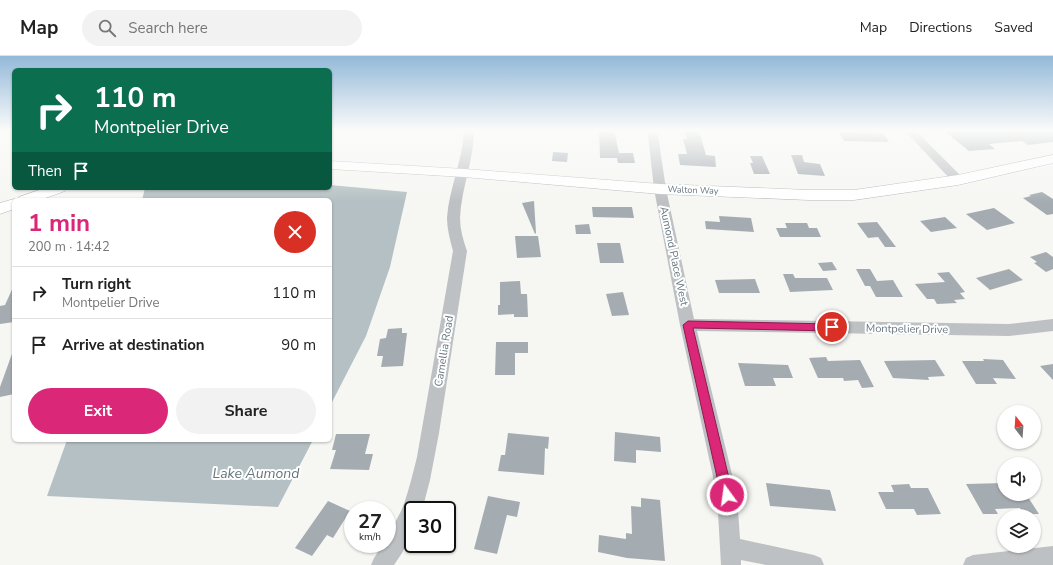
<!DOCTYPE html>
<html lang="en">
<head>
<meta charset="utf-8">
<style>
  body { margin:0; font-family:"Nunito Sans",sans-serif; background:#f2f2f2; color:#222; height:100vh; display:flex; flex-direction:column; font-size:15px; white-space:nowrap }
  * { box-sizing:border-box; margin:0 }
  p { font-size:13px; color:#767676 }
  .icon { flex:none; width:22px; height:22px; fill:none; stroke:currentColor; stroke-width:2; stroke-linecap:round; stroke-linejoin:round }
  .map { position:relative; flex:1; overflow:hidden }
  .drawer { position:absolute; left:12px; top:142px; width:320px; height:244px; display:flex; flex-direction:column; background:#fff; border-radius:6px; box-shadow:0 1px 3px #0004 }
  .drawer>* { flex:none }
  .hud { position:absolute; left:12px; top:12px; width:320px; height:122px; border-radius:6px; box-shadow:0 1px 3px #0004; background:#0b6e4f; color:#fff; overflow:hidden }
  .needle { width:26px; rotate:343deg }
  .tools { position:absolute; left:997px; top:349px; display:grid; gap:8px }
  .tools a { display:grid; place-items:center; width:44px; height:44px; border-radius:50%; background:#fff; box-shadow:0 1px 3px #0004; font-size:20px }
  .speed { position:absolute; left:344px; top:445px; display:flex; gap:8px; font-size:20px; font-weight:700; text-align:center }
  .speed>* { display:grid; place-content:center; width:52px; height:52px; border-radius:50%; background:#fff; box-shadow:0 1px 3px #0004; line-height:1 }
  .speed small { font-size:10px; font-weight:400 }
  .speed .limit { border:2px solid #111; border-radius:6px; background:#fff; color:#111 }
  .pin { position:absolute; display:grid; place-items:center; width:34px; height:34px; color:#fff; margin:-17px; border:2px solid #fff; border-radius:50%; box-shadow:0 1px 4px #0007 }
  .me { position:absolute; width:44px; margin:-22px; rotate:346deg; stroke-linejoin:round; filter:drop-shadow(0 0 3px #0008) }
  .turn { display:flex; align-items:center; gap:14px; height:84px; padding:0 16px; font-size:18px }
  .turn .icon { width:52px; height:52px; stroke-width:2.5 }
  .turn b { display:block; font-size:28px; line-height:34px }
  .then { display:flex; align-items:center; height:38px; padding:0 16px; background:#0003; gap:8px; font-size:15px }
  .round { display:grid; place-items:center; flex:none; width:42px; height:42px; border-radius:21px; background:#f2f2f2 }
  .headline { display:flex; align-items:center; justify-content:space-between; height:68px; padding:0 16px }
  h1 { font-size:24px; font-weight:700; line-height:30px; color:#db2777 }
  .action { display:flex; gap:8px; margin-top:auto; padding:8px 16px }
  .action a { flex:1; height:46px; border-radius:24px; background:#db2777; color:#fff; font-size:16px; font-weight:700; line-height:46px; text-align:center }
  .action a+a { background:#f2f2f2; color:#222 }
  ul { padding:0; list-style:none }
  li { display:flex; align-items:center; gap:12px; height:52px; padding:0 16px; border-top:1px solid #e0e0e0 }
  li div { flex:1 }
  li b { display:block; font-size:15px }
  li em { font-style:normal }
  header { display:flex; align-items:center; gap:24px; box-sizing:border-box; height:56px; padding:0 20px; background:#fff; border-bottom:1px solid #e0e0e0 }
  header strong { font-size:19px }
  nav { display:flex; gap:22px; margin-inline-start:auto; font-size:14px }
  .search { width:280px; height:36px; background:#f2f2f2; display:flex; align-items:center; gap:10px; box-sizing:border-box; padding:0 14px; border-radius:22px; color:#767676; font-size:15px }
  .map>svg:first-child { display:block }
  .water { fill:#b4c0c3 }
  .building { fill:#a5acb1 }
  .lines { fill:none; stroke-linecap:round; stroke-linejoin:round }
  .major-casing { stroke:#b1b5b8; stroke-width:1 }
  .minor { fill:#bdc1c4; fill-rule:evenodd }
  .major { fill:#fff; fill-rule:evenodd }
  .route { fill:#db2777; stroke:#8e194d }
  .labels { text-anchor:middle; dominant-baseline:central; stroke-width:4; stroke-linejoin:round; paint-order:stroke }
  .far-street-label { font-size:9px; fill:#687781; stroke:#fff }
  .street-label { font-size:11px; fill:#687781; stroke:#fff }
  .near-water-label { font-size:14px; font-style:italic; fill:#63787d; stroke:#fff }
</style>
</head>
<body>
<header>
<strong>Map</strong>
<div class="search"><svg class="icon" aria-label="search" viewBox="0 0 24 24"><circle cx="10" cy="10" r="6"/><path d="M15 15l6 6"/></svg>Search here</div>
<nav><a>Map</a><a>Directions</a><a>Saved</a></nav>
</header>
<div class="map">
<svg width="1053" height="509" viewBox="0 0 1053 509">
  <rect width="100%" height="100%" fill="#f6f6f3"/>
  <path class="water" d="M 330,129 L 407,136 L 390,211 L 366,280 L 330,350 L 330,144 L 142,144 L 145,132 L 330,132 Z
    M 67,384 L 313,384 L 278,451 L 47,440 Z"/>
  <path class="building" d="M 599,74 L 614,74 L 619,97 L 633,97 L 635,107 L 618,107 L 617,102 L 600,102 Z
    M 943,74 L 1053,74 L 1053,86 L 1028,89 L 1022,85 L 989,88 L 995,93 L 969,95 Z
    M 684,75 L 699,75 L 706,99 L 715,100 L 716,111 L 680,109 L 678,98 L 687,98 L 683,83 L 687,83 Z
    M 839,76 L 883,77 L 889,86 L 844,85 Z
    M 553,96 L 568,97 L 567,106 L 552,105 Z
    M 791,99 L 802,99 L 804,106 L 820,108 L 825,120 L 798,118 Z
    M 750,100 L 762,100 L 770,118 L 754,118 L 750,107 L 753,107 Z
    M 1042,136 L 1053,143 L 1053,158 L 1047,159 L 1023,142 L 1031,140 L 1029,139 Z
    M 534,145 L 536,177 L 535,178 L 522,147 Z
    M 592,151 L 632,151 L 634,162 L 593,161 Z
    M 994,152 L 1015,167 L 987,174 L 966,158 Z
    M 719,160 L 751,162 L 754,176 L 706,173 L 705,165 L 720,166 Z
    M 945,161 L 957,172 L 931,176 L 920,165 Z
    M 877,166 L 896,191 L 885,191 L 878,181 L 868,182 L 857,167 Z
    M 785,167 L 807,167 L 809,172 L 817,172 L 821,181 L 780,181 L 776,172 L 787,172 Z
    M 589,168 L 591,178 L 576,178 L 575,169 Z
    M 515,180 L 538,180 L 541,201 L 517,202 Z
    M 597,187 L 620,187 L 624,207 L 600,207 Z
    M 1046,196 L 1053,201 L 1053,213 L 1046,216 L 1034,207 L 1037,206 L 1030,201 Z
    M 832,206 L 837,214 L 823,215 L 818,207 Z
    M 856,213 L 870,213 L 877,225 L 893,224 L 903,241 L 876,241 L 870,230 L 865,230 Z
    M 1009,213 L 1023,224 L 990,234 L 976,222 Z
    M 949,216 L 965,236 L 960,237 L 965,243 L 954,244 L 957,247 L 937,248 L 934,243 L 927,243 L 915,228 L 945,226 L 937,217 Z
    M 783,218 L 793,218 L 795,222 L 827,222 L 833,234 L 790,236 Z
    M 755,223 L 760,237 L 719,237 L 715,224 Z
    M 520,225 L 521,238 L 527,238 L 528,261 L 514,261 L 514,258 L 498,259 L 498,249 L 500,249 L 500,226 Z
    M 14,229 L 14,266 L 0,268 L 0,250 L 5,249 Z
    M 623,236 L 629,259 L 612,260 L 606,238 Z
    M 402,272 L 402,277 L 407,277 L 403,310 L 381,311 L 383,300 L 377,300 L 380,283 L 386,282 L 388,273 Z
    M 496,286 L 528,286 L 528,297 L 515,297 L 515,319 L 495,319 Z
    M 13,295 L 14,338 L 0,341 L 0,331 Z
    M 826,301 L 828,305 L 860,304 L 874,331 L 862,332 L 858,324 L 844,325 L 843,322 L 818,322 L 809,302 Z
    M 983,303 L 1003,304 L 1016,323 L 993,322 L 997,328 L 976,328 L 962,305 L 984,305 Z
    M 935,304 L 945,320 L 928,321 L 929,324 L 893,322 L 884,305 Z
    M 738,307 L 788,309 L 793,322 L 773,322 L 776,330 L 745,330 Z
    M 1053,308 L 1053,324 L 1040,310 Z
    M 615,376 L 660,381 L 661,396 L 636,394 L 636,407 L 614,405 Z
    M 508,377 L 549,381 L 548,393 L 545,392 L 544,419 L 498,415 L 501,399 L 505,399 Z
    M 336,378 L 370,378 L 365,398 L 373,398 L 369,414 L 330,413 L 336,394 L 332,394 Z
    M 766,427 L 830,434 L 836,455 L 770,450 Z
    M 1004,427 L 1004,438 L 1026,438 L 1039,458 L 1023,458 L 1020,452 L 995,453 L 998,458 L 983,458 L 966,428 Z
    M 909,428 L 911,432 L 928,432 L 941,458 L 917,459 L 914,453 L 886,453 L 878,436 L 894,436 L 891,429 Z
    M 488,440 L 520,446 L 517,461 L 507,459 L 497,498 L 474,493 Z
    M 641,442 L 660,444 L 665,505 L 627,502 L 598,496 L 599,479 L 626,483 L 626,477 L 632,478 L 631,450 L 641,451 Z
    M 328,445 L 350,455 L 333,482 L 327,479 L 312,500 L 295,492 Z"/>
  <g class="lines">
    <g class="major-casing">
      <path id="major" d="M 1053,99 L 1053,107 L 958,129 L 854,144 L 809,144 L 660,138 L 464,121 L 330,113 L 330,105 L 464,113 L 660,128 L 809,134 L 854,134 L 958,119 Z
        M 45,132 L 68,132 L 65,135 L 40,144 L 14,144 L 14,153 L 0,158 L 0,147 L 14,143 L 17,144 L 19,141 Z"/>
    </g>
    <path class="minor" d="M 464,74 L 474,74 C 474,105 461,133 460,162 C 460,173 463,184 467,195 L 439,377 L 430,424 L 424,447 L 421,454 L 413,454 L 413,475 L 402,497 L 394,509 L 371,509 L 374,502 L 383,488 L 387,488 C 387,477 400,460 404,448 C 409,433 413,417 417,401 L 453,195 C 450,184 447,173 447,162 C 449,132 463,104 464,74 Z
      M 904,74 L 915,74 L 962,121 L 964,124 L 962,127 L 954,127 Z
      M 653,76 L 658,79 L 666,133 L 694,263 L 1009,268 L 1053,263 L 1053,275 L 1009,280 L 697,275 L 737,439 L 740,483 L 814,499 L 821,502 L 824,509 L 766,509 L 741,504 L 741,509 L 721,509 L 717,439 L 680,269 L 654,133 L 648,79 Z
      M 1053,490 L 1053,509 L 963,509 L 966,502 L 973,499 Z"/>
    <use href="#major" class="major"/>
  </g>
  <linearGradient id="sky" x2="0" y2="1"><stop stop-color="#93b9d9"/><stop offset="0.51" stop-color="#fbfbfa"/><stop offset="1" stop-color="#fbfbfa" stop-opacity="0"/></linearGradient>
  <rect width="1053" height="146" fill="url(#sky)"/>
  <path class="route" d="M 688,265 L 832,268 L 836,271 L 832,275 L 693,272 L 733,439 L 731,443 L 727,445 L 723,443 L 721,439 L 683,269 Z"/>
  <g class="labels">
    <g class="far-street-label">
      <text transform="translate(693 134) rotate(2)">Walton Way</text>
    </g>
    <g class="street-label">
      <text transform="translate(674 200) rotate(78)">Aumond Place West</text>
      <text transform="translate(907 273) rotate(1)">Montpelier Drive</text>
      <text transform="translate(444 295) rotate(-81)">Camellia Road</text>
    </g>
    <g class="near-water-label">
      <text x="256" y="417">Lake Aumond</text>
    </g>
  </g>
</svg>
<div class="tools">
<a><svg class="needle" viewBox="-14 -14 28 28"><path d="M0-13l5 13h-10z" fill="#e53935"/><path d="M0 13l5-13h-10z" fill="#767676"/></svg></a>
<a><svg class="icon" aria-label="sound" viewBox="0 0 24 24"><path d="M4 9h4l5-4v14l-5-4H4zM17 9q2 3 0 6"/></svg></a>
<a><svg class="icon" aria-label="layers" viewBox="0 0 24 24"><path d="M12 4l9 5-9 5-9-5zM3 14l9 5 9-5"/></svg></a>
</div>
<div class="speed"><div>27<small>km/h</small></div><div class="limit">30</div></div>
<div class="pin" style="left:832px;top:271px;background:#d93025"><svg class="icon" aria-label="arrive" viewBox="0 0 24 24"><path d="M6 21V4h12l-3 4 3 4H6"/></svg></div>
<svg class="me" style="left:727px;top:439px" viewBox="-20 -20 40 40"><circle r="17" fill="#db2777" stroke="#fff" stroke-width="3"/><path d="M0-11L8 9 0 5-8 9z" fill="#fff"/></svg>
<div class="hud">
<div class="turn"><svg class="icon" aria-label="right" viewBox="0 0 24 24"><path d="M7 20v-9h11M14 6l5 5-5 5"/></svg><div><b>110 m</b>Montpelier Drive</div></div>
<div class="then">Then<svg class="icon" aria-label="arrive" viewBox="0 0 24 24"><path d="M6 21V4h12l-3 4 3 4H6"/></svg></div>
</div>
<section class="drawer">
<div class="headline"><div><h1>1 min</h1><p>200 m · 14:42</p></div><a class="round" style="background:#d93025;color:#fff"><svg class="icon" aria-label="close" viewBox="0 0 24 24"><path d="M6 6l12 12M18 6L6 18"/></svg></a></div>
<ul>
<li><svg class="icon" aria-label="right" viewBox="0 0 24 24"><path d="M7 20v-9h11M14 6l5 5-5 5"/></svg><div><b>Turn right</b><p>Montpelier Drive</p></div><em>110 m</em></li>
<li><svg class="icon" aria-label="arrive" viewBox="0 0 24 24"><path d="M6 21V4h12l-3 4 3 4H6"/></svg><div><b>Arrive at destination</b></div><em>90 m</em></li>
</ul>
<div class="action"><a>Exit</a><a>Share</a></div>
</section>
</div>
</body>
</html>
